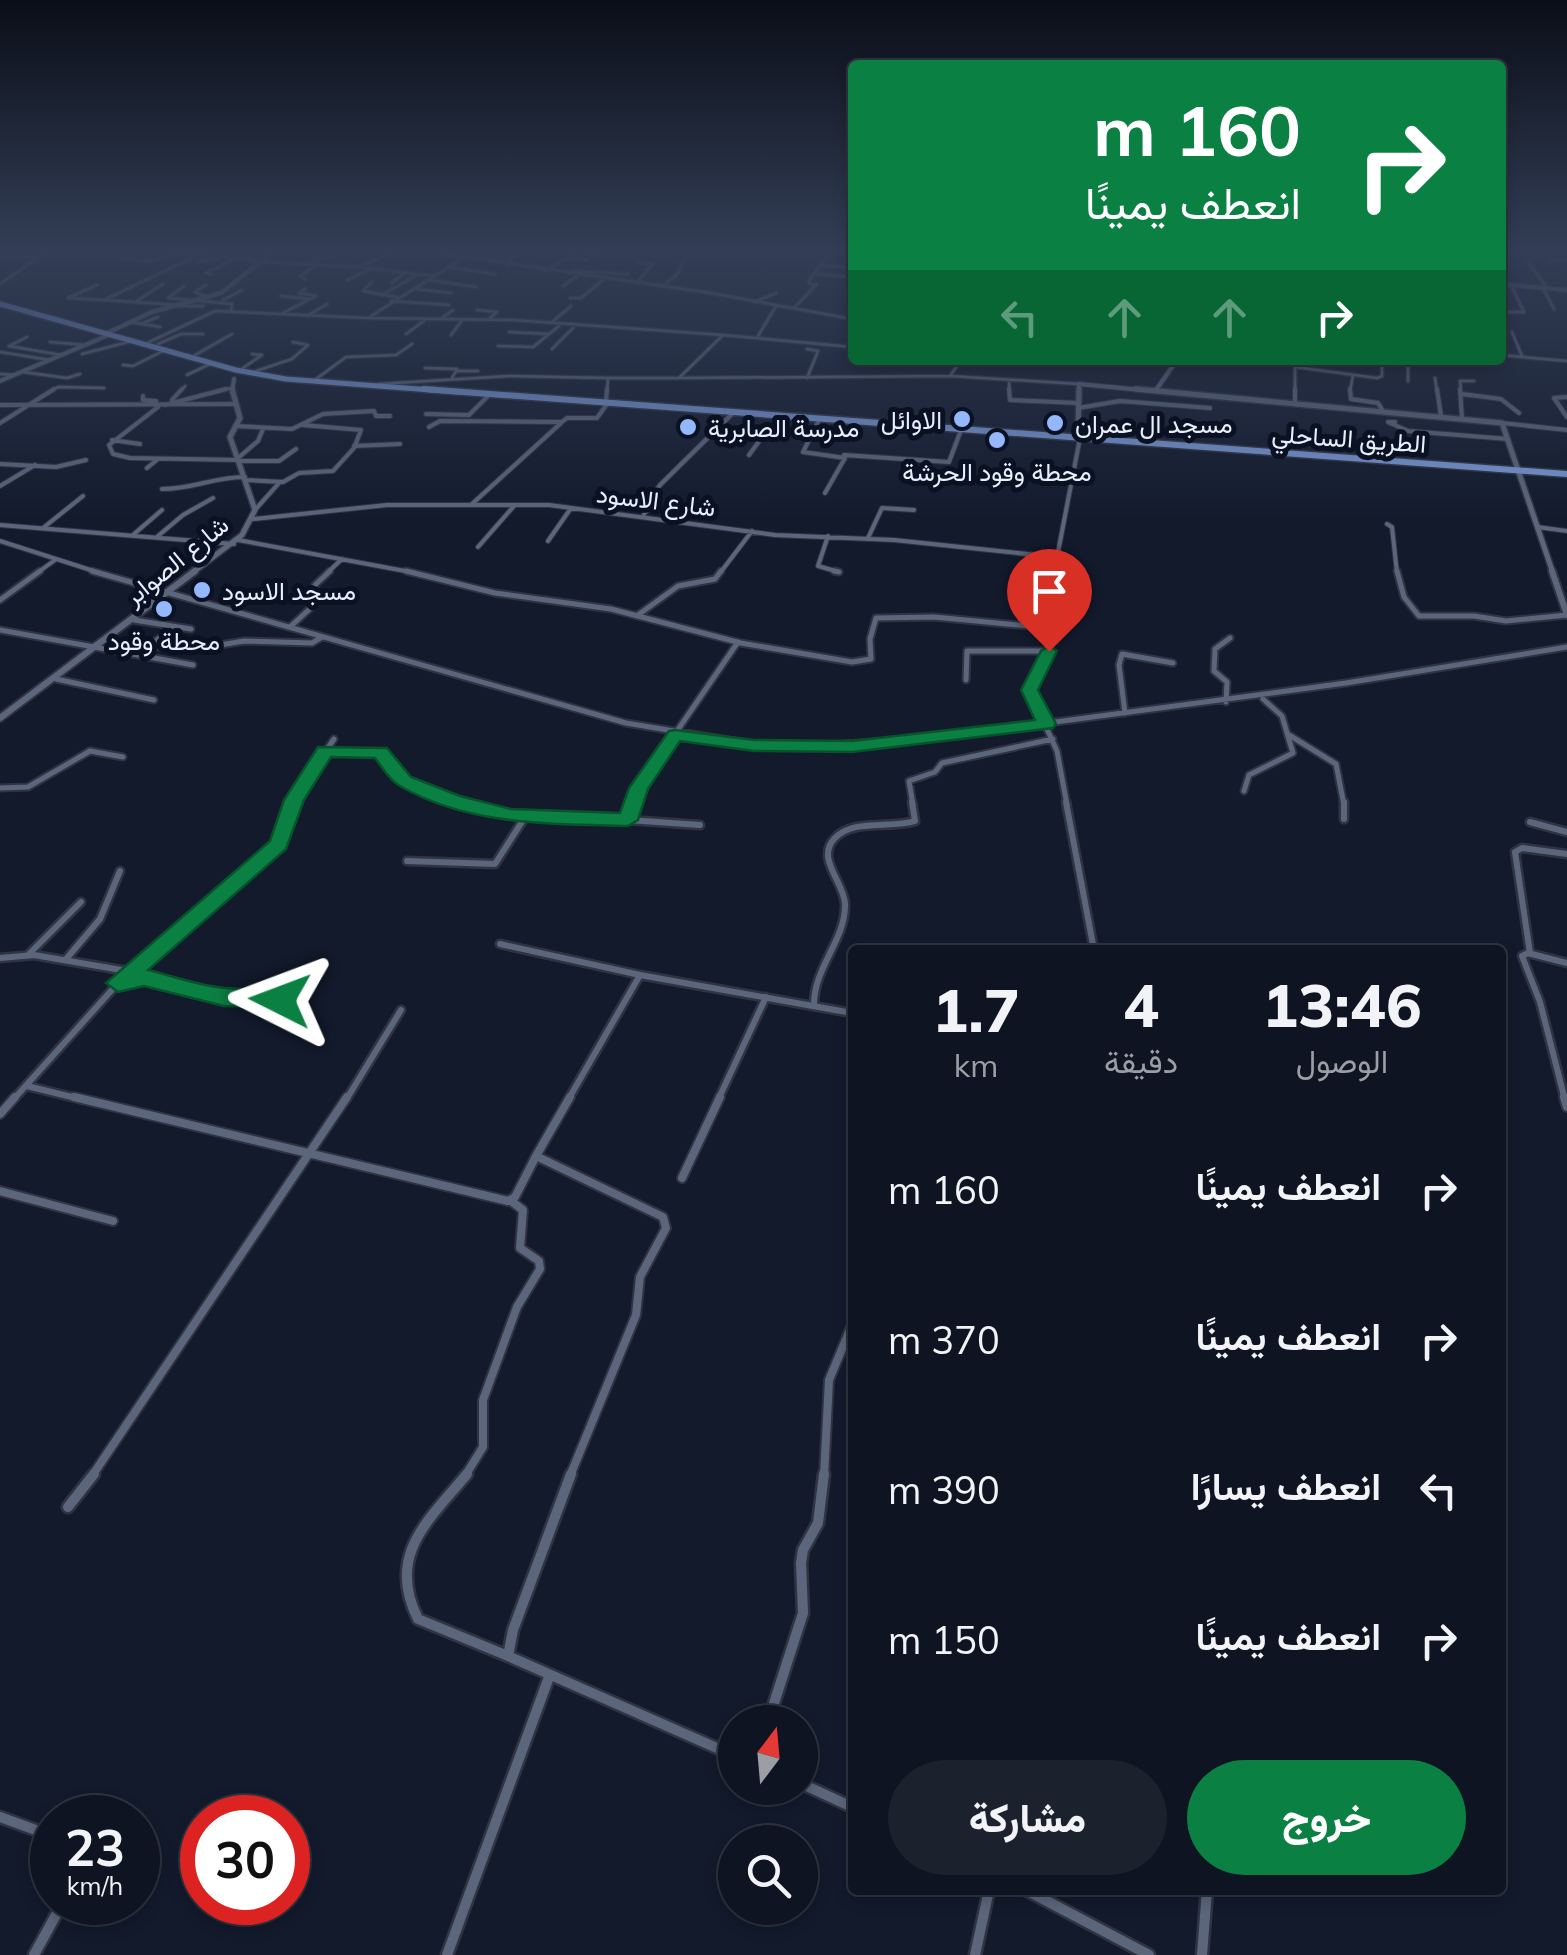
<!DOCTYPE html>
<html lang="ar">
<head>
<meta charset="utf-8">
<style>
  body { margin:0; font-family:Mulish,Vazirmatn,sans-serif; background:#1c212e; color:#f1f3f6; direction:rtl; height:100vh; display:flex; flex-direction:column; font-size:38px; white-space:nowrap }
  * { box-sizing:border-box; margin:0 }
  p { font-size:32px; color:#9b9ea5 }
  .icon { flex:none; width:55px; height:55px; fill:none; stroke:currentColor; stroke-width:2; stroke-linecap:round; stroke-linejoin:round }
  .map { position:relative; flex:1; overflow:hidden; direction:ltr }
  .side { position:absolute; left:848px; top:945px; width:658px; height:950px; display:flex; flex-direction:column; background:#0e1421; border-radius:10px; box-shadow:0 5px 15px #0003,0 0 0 2px #2e333f; direction:rtl }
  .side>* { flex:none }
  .top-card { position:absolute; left:848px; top:60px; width:658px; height:305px; border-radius:10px; box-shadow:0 5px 15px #0003,0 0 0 2px #2e333f; direction:rtl; background:#0b8043; color:#fff; overflow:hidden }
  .needle { width:65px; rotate:16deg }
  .controls { position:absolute; left:718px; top:1705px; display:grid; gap:20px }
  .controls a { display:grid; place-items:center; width:100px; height:100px; border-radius:50%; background:#0e1421; box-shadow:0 5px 15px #0003,0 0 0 2px #2e333f; font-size:50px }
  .speed { position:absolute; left:30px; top:1795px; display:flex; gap:20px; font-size:50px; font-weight:700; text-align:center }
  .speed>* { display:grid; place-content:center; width:130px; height:130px; border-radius:50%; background:#0e1421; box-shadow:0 5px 15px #0003,0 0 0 2px #2e333f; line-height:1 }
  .speed small { font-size:25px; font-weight:400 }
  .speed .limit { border:15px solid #d22; background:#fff; color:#111 }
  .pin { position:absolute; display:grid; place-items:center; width:85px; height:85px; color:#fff; margin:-102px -42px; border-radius:50% 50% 50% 0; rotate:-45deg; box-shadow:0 0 10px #0007 }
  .pin .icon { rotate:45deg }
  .me { position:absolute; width:110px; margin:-55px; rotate:273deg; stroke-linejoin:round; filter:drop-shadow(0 0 8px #0008) }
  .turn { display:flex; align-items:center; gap:35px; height:210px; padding:0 40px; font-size:45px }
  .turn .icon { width:130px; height:130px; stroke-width:2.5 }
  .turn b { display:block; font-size:70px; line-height:85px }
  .lanes { display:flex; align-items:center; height:95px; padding:0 40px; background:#0003; justify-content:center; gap:50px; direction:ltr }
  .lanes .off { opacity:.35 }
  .eta { display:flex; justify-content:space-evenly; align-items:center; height:170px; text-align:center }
  .eta b { font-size:60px; font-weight:800; line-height:70px }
  .cta { display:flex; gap:20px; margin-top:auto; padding:20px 40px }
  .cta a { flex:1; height:115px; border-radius:60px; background:#0b8043; color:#fff; font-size:40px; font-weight:800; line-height:115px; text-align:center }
  .cta a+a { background:#1c212e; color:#f1f3f6 }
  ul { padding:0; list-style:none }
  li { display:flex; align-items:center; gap:30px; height:150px; padding:0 40px }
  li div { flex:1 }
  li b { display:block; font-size:38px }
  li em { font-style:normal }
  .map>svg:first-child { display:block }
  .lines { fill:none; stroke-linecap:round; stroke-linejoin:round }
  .minor-far5-casing { stroke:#303442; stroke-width:5 }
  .minor-far4-casing { stroke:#303442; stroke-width:6 }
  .minor-far3-casing { stroke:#303442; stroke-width:9 }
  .minor-far2-casing { stroke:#303442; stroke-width:11 }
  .minor-far1-casing { stroke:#303442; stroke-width:12 }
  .minor-casing { stroke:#303442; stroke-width:15 }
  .tertiary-far2-casing { stroke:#303442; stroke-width:6 }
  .tertiary-far1-casing { stroke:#303442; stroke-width:8 }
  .tertiary-casing { stroke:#303442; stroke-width:10 }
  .trunk-far1-casing { stroke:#303442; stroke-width:8 }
  .trunk-casing { stroke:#303442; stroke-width:9 }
  .minor-far5 { stroke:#5b667c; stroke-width:2.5 }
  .minor-far4 { stroke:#5b667c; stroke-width:4 }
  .minor-far3 { stroke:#5b667c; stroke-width:5 }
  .minor-far2 { stroke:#5b667c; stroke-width:6 }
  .minor-far1 { stroke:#5b667c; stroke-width:8 }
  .minor { stroke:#5b667c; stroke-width:10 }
  .tertiary-far2 { stroke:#5b667c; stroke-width:4 }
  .tertiary-far1 { stroke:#5b667c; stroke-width:5 }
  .tertiary { stroke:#5b667c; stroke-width:6 }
  .trunk-far1 { stroke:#7898d6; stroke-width:5 }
  .trunk { stroke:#7898d6; stroke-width:6 }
  .route { fill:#0b8043; stroke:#07532c; stroke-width:2.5 }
  .poi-dot { fill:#94b7fd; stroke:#091122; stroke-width:4 }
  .labels { text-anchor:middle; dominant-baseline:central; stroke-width:10; stroke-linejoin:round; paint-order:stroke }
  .far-poi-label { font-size:25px; fill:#e8effc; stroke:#091122; text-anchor:start }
  .far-street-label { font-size:25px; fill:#e8effc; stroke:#091122 }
</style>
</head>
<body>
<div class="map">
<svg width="1567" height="1955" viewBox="0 0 1567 1955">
  <rect width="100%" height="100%" fill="#121a2c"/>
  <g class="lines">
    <g class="minor-far5-casing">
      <path id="minor-far5" d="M 376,248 L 391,252
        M 401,248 L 359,267 L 433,276
        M 405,248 L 711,293 L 852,319
        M 1529,248 L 1533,253
        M 632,249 L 660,252 L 665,248
        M 779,249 L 830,252
        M 127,250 L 172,251
        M 312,251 L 309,253 L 315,256 L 314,262
        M 621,251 L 633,255 L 639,251
        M 42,253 L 129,248
        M 578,253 L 604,254
        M 0,257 L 38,257
        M 465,258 L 482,248
        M 567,258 L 587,260
        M 121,259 L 150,261 L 182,253 L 260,261
        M 461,259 L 368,318 L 514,320 L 723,335 L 679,378 L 608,378 L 607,392
        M 317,260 L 335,255
        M 1551,260 L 1567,260
        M 198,262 L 220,258
        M 260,262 L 359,267
        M 1529,263 L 1547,288
        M 507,265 L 520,252
        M 823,265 L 852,268
        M 449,267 L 495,274
        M 545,271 L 582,248
        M 573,271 L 628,274
        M 211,274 L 206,273 L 232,260
        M 816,274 L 852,277
        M 305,279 L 300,276 L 319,264
        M 347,280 L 370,269
        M 430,280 L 476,287
        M 372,282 L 363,291 L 397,297
        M 392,283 L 404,273
        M 637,283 L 652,264 L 638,263
        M 0,284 L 51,248
        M 97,285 L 68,298 L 104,300
        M 206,285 L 195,292 L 208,297
        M 184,286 L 168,298 L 232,304 L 231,311
        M 563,286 L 576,277
        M 663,286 L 678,273 L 685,257
        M 1543,288 L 1554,309
        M 417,289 L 451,293
        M 382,295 L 418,274
        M 281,296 L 310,299
        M 570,298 L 581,298 L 603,280
        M 223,300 L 242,290
        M 137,301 L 163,284
        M 391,301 L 449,305
        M 754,302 L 776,293
        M 178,305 L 104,300 L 198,255
        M 176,306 L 203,306
        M 795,307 L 816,285 L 809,283 L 810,279 L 833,248
        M 477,310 L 497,312 L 490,318
        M 1500,312 L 1524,312 L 1511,285
        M 281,314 L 316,296 L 299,293 L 305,289
        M 307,316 L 327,304
        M 442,318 L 453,310
        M 131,322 L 160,327
        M 551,323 L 571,306
        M 141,324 L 158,317
        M 509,332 L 549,334
        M 1512,332 L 1522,356
        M 406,334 L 425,320
        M 451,335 L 463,319
        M 723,335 L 852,347
        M 758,336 L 776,306
        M 27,337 L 9,346 L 61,355
        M 50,342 L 85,345
        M 149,342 L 215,311 L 368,318
        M 158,344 L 181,334 L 203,334
        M 498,346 L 533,347 L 559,326
        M 552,349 L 573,328
        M 807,349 L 818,351 L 807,378
        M 0,352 L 50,360
        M 82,354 L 132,341
        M 195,355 L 232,334
        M 1500,355 L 1567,361
        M 1408,360 L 1408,381
        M 123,365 L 133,366 L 165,350
        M 243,368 L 262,355 L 252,354
        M 425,368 L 457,369 L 452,378
        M 256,371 L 292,359 L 308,345 L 293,342
        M 457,371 L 478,371
        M 23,372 L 67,378 L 80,374
        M 0,374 L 15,375
        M 187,375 L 212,363
        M 950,376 L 961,360
        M 679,378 L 950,376 L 1079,384
        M 1435,378 L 1437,392
        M 316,379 L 346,357 L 396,355 L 412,344
        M 1009,383 L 1010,392
        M 379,384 L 509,376 L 608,378
        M 50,392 L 58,387 L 104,388
        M 180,392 L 185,386
        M 216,392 L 231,388
        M 1295,392 L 1295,367 L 1377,378 L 1382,376 L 1382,360
        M 1350,392 L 1353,375
        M 1461,392 L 1460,381 L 1474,381"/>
    </g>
    <g class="minor-far4-casing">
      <path id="minor-far4" d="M 1009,389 L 1010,400 L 1078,403
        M 1295,389 L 1295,403
        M 1350,389 L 1351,399 L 1378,403 L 1383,411
        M 1437,389 L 1441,416
        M 1460,389 L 1462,418
        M 1462,394 L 1501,399 L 1519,413
        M 143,396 L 143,400 L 156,401 L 155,405
        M 1566,397 L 1554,398 L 1567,417
        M 172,400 L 182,389
        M 606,401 L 607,389
        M 0,405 L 234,404
        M 165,405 L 226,389
        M 158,407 L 109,445 L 113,454 L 130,458 L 239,460
        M 1078,408 L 1120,401 L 1210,408
        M 426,414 L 469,415 L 488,396
        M 819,420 L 803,452 L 845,458 L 825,493
        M 1395,422 L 1388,422 L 1408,431 L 1508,439
        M 0,423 L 54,389
        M 1502,423 L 1567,430
        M 235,426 L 292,429 L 323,414 L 374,411 L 376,416 L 390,416
        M 429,427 L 440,421 L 562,422 L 567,418 L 597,418 L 607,404
        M 719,428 L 763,436 L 749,455
        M 112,440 L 140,444
        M 354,446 L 400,444
        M 844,455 L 949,462 L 961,430
        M 238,458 L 258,441 L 263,429
        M 239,461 L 279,461 L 296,449
        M 0,464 L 56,467 L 86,460
        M 147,468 L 158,459
        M 246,480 L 283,482 L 299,473 L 333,471 L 354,448 L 361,430 L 303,425
        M 0,486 L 35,465
        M 162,489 C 194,489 213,477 245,477
        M 472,504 L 561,423
        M 255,510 L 279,483
        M 644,514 L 656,500 L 655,492 L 660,485 L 733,413
        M 253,519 L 387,505 L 549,505 L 775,535 L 894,540 L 1055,557
        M 1387,524 L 1392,527 L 1397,573
        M 0,525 L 234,544
        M 1537,527 L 1567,531
        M 43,528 L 83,496
        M 134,534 L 162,510
        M 158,536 L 183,515 L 213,498
        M 828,536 L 818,566 L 839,572
        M 868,538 L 882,508 L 914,510
        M 238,540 L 416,573
        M 0,541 L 100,573
        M 548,541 L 571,508
        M 478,547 L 514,506
        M 37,573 L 55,560
        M 327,573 L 342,559
        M 720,573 L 752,531
        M 1054,573 L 1080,438"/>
    </g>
    <g class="minor-far3-casing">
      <path id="minor-far3" d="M 92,571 L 626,723 L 752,744 L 813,746 L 936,738 L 1346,683 L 1567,647
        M 406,571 L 495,593 L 611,609 L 741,643 L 852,662 L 871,659 L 870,639 L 876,618 L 934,617 L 1051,628
        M 834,571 L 839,572
        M 1054,571 L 1050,647 L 1029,690 L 1057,751 L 1067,805
        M 1397,571 L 1404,597 L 1419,616 L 1474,616 L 1506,621 L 1567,615
        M 315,585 L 330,571
        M 0,600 L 40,571
        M 638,615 L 678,586 L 715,579 L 721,571
        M 134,620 L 191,629
        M 290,627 L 328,592
        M 0,630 L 193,665
        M 108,640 L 173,649
        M 149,646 L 174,627
        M 208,647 L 244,641 L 312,643 L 322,637
        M 56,679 L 154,700
        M 966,680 L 967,651 L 1049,651
        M 1226,702 L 1227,682 L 1214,671 L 1215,649 L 1230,638
        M 1125,713 L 1119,665 L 1122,654 L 1173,663
        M 1289,735 L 1336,764 L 1344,805
        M 325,751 L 380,752 L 398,778 L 466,805
        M 0,788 L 28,787 L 90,751 L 123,757
        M 1244,791 L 1249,775 L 1293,753 L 1282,716 L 1263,699
        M 294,805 L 300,789 L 334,739
        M 633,805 L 638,788 L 738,642
        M 913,805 L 909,781 L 935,772 L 942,763 L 1053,739"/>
    </g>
    <g class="minor-far2-casing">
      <path id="minor-far2" d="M 460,802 L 521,817 L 628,820 L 634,802
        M 1066,802 L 1094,950
        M 1344,802 L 1344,819
        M 628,820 L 700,825
        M 1530,822 L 1567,832
        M 407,861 L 495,864 L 525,817
        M 500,944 L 640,975 L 852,1013
        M 1530,953 L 1515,852 L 1522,848 L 1567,854
        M 29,954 L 81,902
        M 0,958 L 34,955 L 127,971
        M 67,958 L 100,919 L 120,871
        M 123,981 L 161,979 L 225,997 L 280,1001
        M 814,1006 C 813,968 846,940 845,904 C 844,882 816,859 834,839 C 852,818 891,829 915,821 L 912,802
        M 27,1086 L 84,1100
        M 13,1100 L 128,972 L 279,844 L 295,802
        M 346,1100 L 401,1010
        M 568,1100 L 640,975
        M 718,1100 L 766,997
        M 1565,1100 L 1540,1002 L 1522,956 L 1528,953 L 1567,963"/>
    </g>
    <g class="minor-far1-casing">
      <path id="minor-far1" d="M 74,1097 L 508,1201 L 515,1197 L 536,1156 L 663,1217 L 666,1228 L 640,1277 L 636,1315 L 570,1476
        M 1564,1097 L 1567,1107
        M 0,1114 L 15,1097
        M 536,1156 L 570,1097
        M 682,1178 L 720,1097
        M 0,1191 L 113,1221
        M 92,1476 L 347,1097
        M 465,1476 L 483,1447 L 483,1400 L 517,1307 L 540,1269 L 539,1261 L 520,1248 L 523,1210 L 511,1201
        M 824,1476 L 829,1380 L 852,1325"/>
    </g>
    <g class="minor-casing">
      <path id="minor" d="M 467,1474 C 428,1521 386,1555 418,1619 L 508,1656
        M 571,1474 L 513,1630 L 508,1656 L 735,1756
        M 68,1507 L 94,1474
        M 768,1722 L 803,1613 L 801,1563 L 803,1550 L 818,1523 L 824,1474
        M 800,1783 L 852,1807
        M 0,1817 L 52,1836
        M 1026,1890 L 1149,1955
        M 34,1955 L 63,1902
        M 447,1955 L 549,1677
        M 975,1955 L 989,1890
        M 1202,1955 L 1207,1890"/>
    </g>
    <g class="tertiary-far2-casing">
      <path id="tertiary-far2" d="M 1500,284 L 1567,290
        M 105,334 L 152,312 L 221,293 L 278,248
        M 0,381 L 111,334
        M 1156,390 L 1177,360
        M 232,392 L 234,379
        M 1079,392 L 1079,384 L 1163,392"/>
    </g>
    <g class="tertiary-far1-casing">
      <path id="tertiary-far1" d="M 1136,389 L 1502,423 L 1553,573
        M 1078,434 L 1079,389
        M 192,573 L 242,535 L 255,510 L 230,437 L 240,418 L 232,389"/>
    </g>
    <g class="tertiary-casing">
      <path id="tertiary" d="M 1552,571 L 1567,615
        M 0,718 L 195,571"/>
    </g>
    <g class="trunk-far1-casing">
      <path id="trunk-far1" d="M 0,304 L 236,370 L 286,379 L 458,392"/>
    </g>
    <g class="trunk-casing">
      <path id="trunk" d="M 424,389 L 1567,474"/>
    </g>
    <use href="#minor-far5" class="minor-far5"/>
    <use href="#minor-far4" class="minor-far4"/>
    <use href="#minor-far3" class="minor-far3"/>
    <use href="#minor-far2" class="minor-far2"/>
    <use href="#minor-far1" class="minor-far1"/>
    <use href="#minor" class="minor"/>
    <use href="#tertiary-far2" class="tertiary-far2"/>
    <use href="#tertiary-far1" class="tertiary-far1"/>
    <use href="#tertiary" class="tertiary"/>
    <use href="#trunk-far1" class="trunk-far1"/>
    <use href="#trunk" class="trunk"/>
  </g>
  <linearGradient id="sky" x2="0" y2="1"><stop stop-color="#0a0e18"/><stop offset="0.48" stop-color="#333e56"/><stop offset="1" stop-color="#333e56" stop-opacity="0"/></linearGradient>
  <rect width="1567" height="522" fill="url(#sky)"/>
  <path class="route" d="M 1049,646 L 1057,651 L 1038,690 L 1056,724 L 1053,728 L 852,752 L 754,751 L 680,741 L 648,789 L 638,820 L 628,826 C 552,824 469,826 400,786 C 390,781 382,767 375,758 L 331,757 L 304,800 L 286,849 L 148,970 C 173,976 200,986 225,988 C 247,990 266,987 288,994 L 292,1000 L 288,1007 L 224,1006 L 144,986 L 118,992 L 106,983 L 270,841 L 284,800 L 318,747 L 387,748 L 411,777 L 460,796 L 511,809 L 620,813 L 629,788 L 669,731 L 675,730 L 754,740 L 852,741 L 1035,720 L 1021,690 L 1041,651 Z"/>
  <g class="poi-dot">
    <circle cx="962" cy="419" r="10"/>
    <circle cx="1055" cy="423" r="10"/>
    <circle cx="688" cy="427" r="10"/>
    <circle cx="997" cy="440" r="10"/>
    <circle cx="202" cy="590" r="10"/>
    <circle cx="164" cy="609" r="10"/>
  </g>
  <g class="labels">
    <g class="far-poi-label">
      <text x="942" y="419" text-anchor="end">الاوائل</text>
      <text x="1075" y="423">مسجد ال عمران</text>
      <text x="708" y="427">مدرسة الصابرية</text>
      <text x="997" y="471" text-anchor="middle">محطة وقود الحرشة</text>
      <text x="222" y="590">مسجد الاسود</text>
      <text x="164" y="640" text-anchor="middle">محطة وقود</text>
    </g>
    <g class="far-street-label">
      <text transform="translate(1349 438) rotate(4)">الطريق الساحلي</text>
      <text transform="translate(656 500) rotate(7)">شارع الاسود</text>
      <text transform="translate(176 560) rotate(-39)">شارع الصوابر</text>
    </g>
  </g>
</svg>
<div class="controls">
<a><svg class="needle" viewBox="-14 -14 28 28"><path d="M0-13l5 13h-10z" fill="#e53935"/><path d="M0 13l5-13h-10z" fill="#9b9ea5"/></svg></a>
<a><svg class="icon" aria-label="search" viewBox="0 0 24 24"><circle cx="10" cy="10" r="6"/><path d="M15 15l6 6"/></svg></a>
</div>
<div class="speed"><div>23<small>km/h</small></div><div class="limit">30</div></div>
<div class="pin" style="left:1049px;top:651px;background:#d93025"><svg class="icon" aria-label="arrive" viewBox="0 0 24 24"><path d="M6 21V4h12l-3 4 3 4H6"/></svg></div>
<svg class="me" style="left:280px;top:1000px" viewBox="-20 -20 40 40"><path d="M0-17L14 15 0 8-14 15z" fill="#0b8043" stroke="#fff" stroke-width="4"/></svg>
<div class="top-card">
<div class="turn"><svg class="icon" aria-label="right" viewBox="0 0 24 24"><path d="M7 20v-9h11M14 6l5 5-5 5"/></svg><div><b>160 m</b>انعطف يمينًا</div></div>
<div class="lanes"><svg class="icon off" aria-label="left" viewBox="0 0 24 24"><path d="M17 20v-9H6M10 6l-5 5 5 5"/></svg><svg class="icon off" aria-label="ahead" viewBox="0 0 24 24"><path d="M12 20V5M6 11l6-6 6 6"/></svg><svg class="icon off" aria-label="ahead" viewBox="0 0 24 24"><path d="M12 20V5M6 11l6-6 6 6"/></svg><svg class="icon" aria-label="right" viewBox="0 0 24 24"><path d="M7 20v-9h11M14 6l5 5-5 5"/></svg></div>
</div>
<section class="side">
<div class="eta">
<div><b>13:46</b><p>الوصول</p></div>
<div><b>4</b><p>دقيقة</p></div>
<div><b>1.7</b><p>km</p></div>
</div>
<ul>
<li><svg class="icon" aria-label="right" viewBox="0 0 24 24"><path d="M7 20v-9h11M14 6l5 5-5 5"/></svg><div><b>انعطف يمينًا</b></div><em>160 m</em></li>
<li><svg class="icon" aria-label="right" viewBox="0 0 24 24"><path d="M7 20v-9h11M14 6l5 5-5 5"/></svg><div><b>انعطف يمينًا</b></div><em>370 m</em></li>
<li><svg class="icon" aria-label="left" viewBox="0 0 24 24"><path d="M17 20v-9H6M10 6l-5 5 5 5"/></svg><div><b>انعطف يسارًا</b></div><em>390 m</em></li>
<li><svg class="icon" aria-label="right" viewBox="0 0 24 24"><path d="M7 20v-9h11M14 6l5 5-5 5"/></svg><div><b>انعطف يمينًا</b></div><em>150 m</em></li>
</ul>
<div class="cta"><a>خروج</a><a>مشاركة</a></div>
</section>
</div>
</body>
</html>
